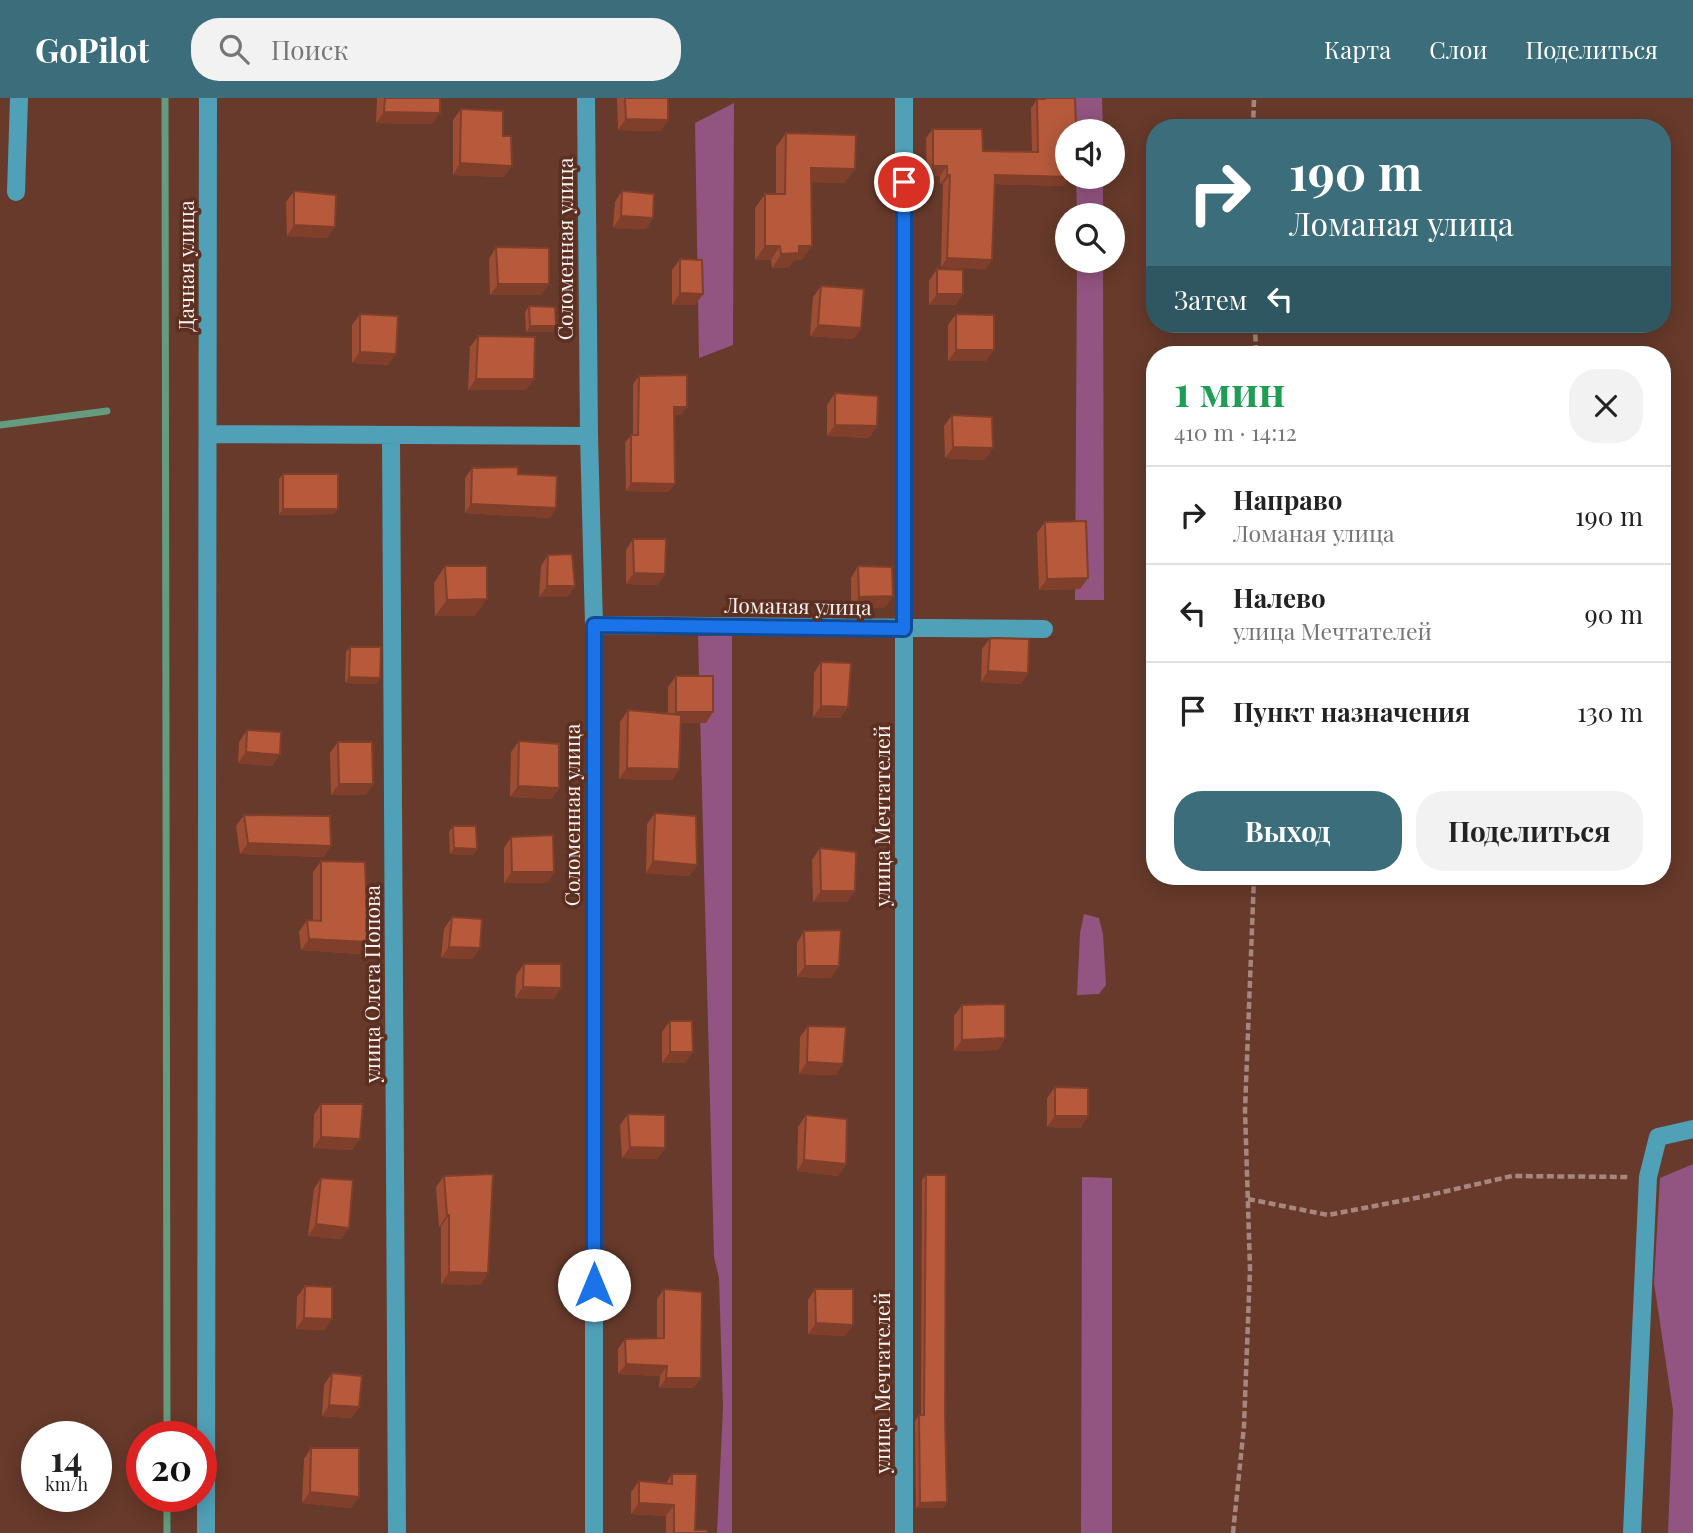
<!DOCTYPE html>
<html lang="ru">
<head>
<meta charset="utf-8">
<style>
  body { margin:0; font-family:"Playfair Display",serif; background:#f2f2f2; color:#222; height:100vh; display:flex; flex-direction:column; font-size:26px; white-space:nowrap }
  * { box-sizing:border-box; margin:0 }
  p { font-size:23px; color:#767676 }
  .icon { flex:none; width:38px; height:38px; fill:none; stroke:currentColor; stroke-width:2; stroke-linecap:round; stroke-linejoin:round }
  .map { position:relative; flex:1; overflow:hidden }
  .sheet { position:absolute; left:1146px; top:248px; width:525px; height:539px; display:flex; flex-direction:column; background:#fff; border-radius:28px; box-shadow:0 4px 18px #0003 }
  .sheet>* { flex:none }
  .hud { position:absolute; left:1146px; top:21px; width:525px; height:214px; border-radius:28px; box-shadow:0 4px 18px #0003; background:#3b6d7a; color:#fff; overflow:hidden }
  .tools { position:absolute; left:1055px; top:21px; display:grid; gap:14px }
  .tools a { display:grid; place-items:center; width:70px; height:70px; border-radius:50%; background:#fff; box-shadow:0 4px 18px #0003; font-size:35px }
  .speed { position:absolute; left:21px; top:1323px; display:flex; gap:14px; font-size:35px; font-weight:700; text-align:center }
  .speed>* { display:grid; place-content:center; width:91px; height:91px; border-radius:50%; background:#fff; box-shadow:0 4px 18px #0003; line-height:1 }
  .speed small { font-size:18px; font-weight:400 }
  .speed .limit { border:10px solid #d22; background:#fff; color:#111 }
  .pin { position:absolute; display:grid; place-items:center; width:60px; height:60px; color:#fff; margin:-30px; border:4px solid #fff; border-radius:50%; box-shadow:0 2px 7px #0007 }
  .me { position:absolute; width:77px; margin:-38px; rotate:0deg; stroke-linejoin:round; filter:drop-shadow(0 0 5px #0008) }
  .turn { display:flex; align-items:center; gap:24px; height:147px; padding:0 28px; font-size:32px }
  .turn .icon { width:91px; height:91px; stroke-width:2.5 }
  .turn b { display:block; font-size:49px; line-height:60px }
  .then { display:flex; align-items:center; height:66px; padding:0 28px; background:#0003; gap:14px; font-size:26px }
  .round { display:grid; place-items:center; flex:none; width:74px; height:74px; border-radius:28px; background:#f2f2f2 }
  .summary { display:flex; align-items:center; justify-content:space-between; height:119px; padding:0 28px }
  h1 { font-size:42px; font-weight:700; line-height:52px; color:#1e9e55 }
  .cta { display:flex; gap:14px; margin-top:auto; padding:14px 28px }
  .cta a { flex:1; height:80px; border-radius:28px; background:#3b6d7a; color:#fff; font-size:28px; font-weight:700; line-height:80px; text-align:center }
  .cta a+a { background:#f2f2f2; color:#222 }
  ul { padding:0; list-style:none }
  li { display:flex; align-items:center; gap:21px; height:98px; padding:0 28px; border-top:2px solid #e0e0e0 }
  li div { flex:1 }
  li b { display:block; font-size:26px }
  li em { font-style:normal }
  header { display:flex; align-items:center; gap:42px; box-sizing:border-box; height:98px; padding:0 35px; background:#3b6d7a; color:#fff }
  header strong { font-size:33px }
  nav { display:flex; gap:38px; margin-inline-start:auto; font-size:24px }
  .search { width:490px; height:63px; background:#f2f2f2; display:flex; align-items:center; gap:18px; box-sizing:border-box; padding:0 24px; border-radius:28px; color:#767676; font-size:26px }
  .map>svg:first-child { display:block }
  .green { fill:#925480 }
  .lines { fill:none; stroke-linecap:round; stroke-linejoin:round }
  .stream { stroke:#659c7f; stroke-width:7 }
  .path { stroke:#a7877d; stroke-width:4.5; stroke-dasharray:7 3.5; stroke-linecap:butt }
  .minor { stroke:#50a0b7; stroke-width:18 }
  .wall { fill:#9d4d34 }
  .shaded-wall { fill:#803f2a }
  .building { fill:#b75a3c; stroke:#803f2a; stroke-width:2 }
  .route-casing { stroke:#114b97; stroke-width:18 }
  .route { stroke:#1a73e8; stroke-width:12 }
  .labels { text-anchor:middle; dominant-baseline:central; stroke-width:7; stroke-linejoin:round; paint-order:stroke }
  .street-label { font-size:21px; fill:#fef2ee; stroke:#5b2f21 }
</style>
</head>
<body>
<header>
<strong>GoPilot</strong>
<div class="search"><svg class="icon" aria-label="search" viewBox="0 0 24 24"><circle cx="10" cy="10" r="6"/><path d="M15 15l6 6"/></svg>Поиск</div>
<nav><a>Карта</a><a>Слои</a><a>Поделиться</a></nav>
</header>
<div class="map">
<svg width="1693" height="1435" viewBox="0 0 1693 1435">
  <rect width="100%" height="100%" fill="#673a2b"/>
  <path class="green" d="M 1075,0 L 1102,0 L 1103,33 L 1075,33 Z
    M 734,5 L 733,247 L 699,260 L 695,25 Z
    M 1076,79 L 1103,79 L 1103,117 L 1077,117 Z
    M 1077,163 L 1103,163 L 1104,502 L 1075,502 Z
    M 698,538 L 732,538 L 732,1435 L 717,1435 L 723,1310 L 719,1180 L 714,1159 Z
    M 1084,816 L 1099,820 L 1103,836 L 1106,887 L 1099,896 L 1077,897 L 1080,835 Z
    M 1693,1066 L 1693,1435 L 1668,1435 L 1673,1312 L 1654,1185 L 1660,1080 Z
    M 1082,1079 L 1112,1080 L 1112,1435 L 1081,1435 Z"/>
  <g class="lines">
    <path class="stream" d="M 165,0 L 167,1339
      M 0,327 L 107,313
      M 167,1398 L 167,1435"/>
    <path class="path" d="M 1253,30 L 1254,0
      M 1255,226 L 1256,257
      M 1248,1101 L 1328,1117 L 1421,1099 L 1512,1078 L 1630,1079
      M 1233,1435 L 1244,1328 L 1250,1171 L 1245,1012 L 1254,779"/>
    <path class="minor" d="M 586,0 L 589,338 L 594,527 L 594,1435
      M 904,0 L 904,1435
      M 16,94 L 19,0
      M 208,336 L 589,338
      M 391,337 L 397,1435
      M 594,527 L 1044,531
      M 206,1435 L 208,0
      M 1632,1435 L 1648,1079 L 1658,1039 L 1693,1031"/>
  </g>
  <path class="wall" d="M 377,0 L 440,0 L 432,26 L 376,25 Z
    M 617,0 L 668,0 L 668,22 L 660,33 L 618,32 Z
    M 1038,0 L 1075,0 L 1068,33 L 1064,88 L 995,86 L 986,171 L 941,169 L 943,86 L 940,86 L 940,78 L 927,77 L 926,40 L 933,31 L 983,53 L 1032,54 L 1031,10 Z
    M 461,11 L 504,79 L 453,77 L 453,22 Z
    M 786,35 L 845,85 L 811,84 L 802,162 L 794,162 L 789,169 L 772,170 L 771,162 L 755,162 L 755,110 L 765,96 L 776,96 L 776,49 Z
    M 294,93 L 335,129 L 327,140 L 287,138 L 286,104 Z
    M 622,93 L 653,120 L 646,131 L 613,130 L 615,104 Z
    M 496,149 L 541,197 L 490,197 L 489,161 Z
    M 680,161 L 703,196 L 695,207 L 672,207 L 672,172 Z
    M 937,171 L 963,196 L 955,207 L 929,207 L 929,183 Z
    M 821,188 L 861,230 L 853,241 L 810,238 L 813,199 Z
    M 529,208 L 556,228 L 552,234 L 526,234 L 525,214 Z
    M 360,216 L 388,267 L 352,265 L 352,227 Z
    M 956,216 L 986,263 L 948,263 L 948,227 Z
    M 478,238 L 526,292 L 468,292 L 470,249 Z
    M 639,278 L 682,317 L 674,317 L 669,394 L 626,393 L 625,345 L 631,337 L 633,337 L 633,286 Z
    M 835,295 L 877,328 L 869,340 L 827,338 L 827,307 Z
    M 952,317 L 985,362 L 945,360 L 944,328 Z
    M 472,370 L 518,376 L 556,410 L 550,420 L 465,415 L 465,380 Z
    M 283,376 L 334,416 L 279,417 L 279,381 Z
    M 1045,424 L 1088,480 L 1080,491 L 1039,492 L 1037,435 Z
    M 633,441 L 665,476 L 657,487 L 626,486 L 626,452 Z
    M 548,457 L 575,488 L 567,499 L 539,499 L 541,468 Z
    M 445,468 L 475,518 L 435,518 L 434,485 Z
    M 858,468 L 885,510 L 851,510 L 851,480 Z
    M 990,540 L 1028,575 L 1021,586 L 981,584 L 982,551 Z
    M 350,549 L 380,580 L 376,586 L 345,585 L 346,554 Z
    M 821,564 L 848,609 L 840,620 L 813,619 L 814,575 Z
    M 676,578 L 713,614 L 706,625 L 680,625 L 679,671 L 672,682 L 619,681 L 620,624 L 628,612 L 668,616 L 668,589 Z
    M 247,632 L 272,668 L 238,665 L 239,644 Z
    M 519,643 L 559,690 L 551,701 L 510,699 L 511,654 Z
    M 338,644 L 373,686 L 365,697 L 331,697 L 330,655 Z
    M 655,715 L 697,767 L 689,778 L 646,775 L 647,726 Z
    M 244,717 L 331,748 L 323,759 L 240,756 L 236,728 Z
    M 453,728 L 477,751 L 473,757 L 450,756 L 449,734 Z
    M 511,739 L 554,774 L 547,785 L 504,785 L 504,750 Z
    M 820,750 L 855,793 L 847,804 L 813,804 L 812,762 Z
    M 321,763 L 360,856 L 301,852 L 299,834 L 307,822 L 313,823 L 313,774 Z
    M 452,819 L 473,861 L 441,860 L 444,831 Z
    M 804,833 L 831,880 L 797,879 L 797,845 Z
    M 524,866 L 554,901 L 515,900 L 516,877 Z
    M 962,907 L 1005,940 L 998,952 L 954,953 L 954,918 Z
    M 670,923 L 685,965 L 662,965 L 662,934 Z
    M 808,928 L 836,977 L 799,976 L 800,939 Z
    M 1055,989 L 1088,1018 L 1080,1030 L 1047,1029 L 1047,1000 Z
    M 321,1006 L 352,1052 L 313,1050 L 314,1017 Z
    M 628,1016 L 665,1050 L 657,1061 L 622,1060 L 620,1027 Z
    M 806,1017 L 846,1066 L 838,1078 L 797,1073 L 798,1029 Z
    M 926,1077 L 945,1317 L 947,1404 L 943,1410 L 916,1410 L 915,1323 L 919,1317 L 921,1317 L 922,1082 Z
    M 444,1078 L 488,1175 L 480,1187 L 441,1186 L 441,1129 L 439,1129 L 436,1089 Z
    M 321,1080 L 341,1141 L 308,1138 L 314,1091 Z
    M 305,1188 L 332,1221 L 324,1232 L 296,1231 L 297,1199 Z
    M 664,1191 L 694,1290 L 659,1290 L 660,1278 L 618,1276 L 618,1251 L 625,1241 L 657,1240 L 657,1201 Z
    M 815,1191 L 845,1238 L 808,1236 L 808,1202 Z
    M 332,1275 L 359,1309 L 351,1320 L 322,1318 L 324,1287 Z
    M 311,1350 L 351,1410 L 302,1405 L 304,1361 Z
    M 672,1376 L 695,1432 L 707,1435 L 666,1435 L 666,1418 L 631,1416 L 631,1394 L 639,1383 L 666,1385 Z"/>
  <path class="shaded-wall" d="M 384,14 L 440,15 L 432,26 L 376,25 Z
    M 626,21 L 668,22 L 660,33 L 618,32 Z
    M 460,65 L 512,68 L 504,79 L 453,77 Z
    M 933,68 L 947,68 L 940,78 L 927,77 Z
    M 811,70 L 855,71 L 845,85 L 802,84 Z
    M 947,77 L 950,77 L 943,86 L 940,86 Z
    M 995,77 L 1071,79 L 1064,88 L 988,86 Z
    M 621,118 L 653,120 L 646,131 L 613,130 Z
    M 294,127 L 335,129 L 327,140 L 287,138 Z
    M 765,148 L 780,148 L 771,162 L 755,162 Z
    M 799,148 L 812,148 L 802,162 L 794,162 L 789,169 L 772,170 L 781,156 Z
    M 947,160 L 992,162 L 986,171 L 941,169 Z
    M 498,186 L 549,186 L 541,197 L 490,197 Z
    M 680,195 L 703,196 L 695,207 L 672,207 Z
    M 937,196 L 963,196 L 955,207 L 929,207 Z
    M 818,227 L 861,230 L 853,241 L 810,238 Z
    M 530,228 L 556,228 L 552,234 L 526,234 Z
    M 956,252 L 994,252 L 986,263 L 948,263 Z
    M 360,254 L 396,256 L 388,267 L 352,265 Z
    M 476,281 L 534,281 L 526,292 L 468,292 Z
    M 674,309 L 687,309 L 682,317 L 668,317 Z
    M 835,327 L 877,328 L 869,340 L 827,338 Z
    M 953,349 L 993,350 L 985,362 L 945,360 Z
    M 631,385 L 675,386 L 669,394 L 626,393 Z
    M 471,406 L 556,410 L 550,420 L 465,415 Z
    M 283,411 L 338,411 L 334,416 L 279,417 Z
    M 634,475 L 665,476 L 657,487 L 626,486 Z
    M 1088,480 L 1080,491 L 1039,492 L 1047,481 Z
    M 547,488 L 575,488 L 567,499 L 539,499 Z
    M 893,498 L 885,510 L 851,510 L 859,499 Z
    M 487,501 L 475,518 L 435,518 L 447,502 Z
    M 988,573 L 1028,575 L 1021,586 L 981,584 Z
    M 349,579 L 380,580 L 376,586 L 345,585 Z
    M 821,608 L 848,609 L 840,620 L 813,619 Z
    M 676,614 L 713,614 L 706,625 L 668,625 Z
    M 246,654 L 280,657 L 272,668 L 238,665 Z
    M 627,670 L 679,671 L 672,682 L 619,681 Z
    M 339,686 L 373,686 L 365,697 L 331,697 Z
    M 518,688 L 559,690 L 551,701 L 510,699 Z
    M 248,745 L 331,748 L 323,759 L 240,756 Z
    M 454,750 L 477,751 L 473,757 L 450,756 Z
    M 653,763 L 697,767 L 689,778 L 646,775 Z
    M 512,774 L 554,774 L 547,785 L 504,785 Z
    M 821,793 L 855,793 L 847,804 L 813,804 Z
    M 309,841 L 368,844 L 360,856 L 301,852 Z
    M 449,849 L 480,850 L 473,861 L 441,860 Z
    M 805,868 L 839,868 L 831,880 L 797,879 Z
    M 523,889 L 561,890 L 554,901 L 515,900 Z
    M 1005,940 L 998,952 L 954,953 L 962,942 Z
    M 670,954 L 693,954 L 685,965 L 662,965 Z
    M 807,964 L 843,966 L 836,977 L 799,976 Z
    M 1055,1018 L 1088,1018 L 1080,1030 L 1047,1029 Z
    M 321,1039 L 360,1041 L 352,1052 L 313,1050 Z
    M 630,1049 L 665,1050 L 657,1061 L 622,1060 Z
    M 804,1062 L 846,1066 L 838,1078 L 797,1073 Z
    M 447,1117 L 449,1117 L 441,1129 L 439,1129 Z
    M 316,1126 L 349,1130 L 341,1141 L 308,1138 Z
    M 449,1174 L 488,1175 L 480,1187 L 441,1186 Z
    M 304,1220 L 332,1221 L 324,1232 L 296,1231 Z
    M 816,1225 L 853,1227 L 845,1238 L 808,1236 Z
    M 626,1266 L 667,1268 L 660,1278 L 618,1276 Z
    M 666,1280 L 701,1280 L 694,1290 L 659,1290 Z
    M 329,1307 L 359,1309 L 351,1320 L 322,1318 Z
    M 310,1394 L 359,1399 L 351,1410 L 302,1405 Z
    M 947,1404 L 943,1410 L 916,1410 L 920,1405 Z
    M 639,1405 L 674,1407 L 666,1418 L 631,1416 Z"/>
  <path class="building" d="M 385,0 L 440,0 L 440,15 L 384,14 Z
    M 625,0 L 668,0 L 668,22 L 626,21 Z
    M 1045,0 L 1075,0 L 1076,30 L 1072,30 L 1071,33 L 1068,33 L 1068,79 L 1071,79 L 995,77 L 992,162 L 947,160 L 950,77 L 947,77 L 947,68 L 933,68 L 933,31 L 982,31 L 983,53 L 1038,54 L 1037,1 L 1045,1 Z
    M 461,11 L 503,13 L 503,38 L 511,38 L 512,68 L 460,65 Z
    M 786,35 L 856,37 L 855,71 L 811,70 L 812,148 L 799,148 L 799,155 L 781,156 L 780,148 L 765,148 L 765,96 L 785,96 Z
    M 294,93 L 336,97 L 335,129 L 294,127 Z
    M 622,93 L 654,96 L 653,120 L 621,118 Z
    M 496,149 L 549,150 L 549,186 L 498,186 Z
    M 680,161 L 702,162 L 703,196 L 680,195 Z
    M 937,171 L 963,172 L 963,196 L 937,196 Z
    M 821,188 L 864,191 L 861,230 L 818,227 Z
    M 529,208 L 555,209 L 556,228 L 530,228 Z
    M 360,216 L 398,218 L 396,256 L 360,254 Z
    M 956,216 L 994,217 L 994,252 L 956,252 Z
    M 478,238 L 535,239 L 534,281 L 476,281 Z
    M 687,277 L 687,309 L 674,309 L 675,386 L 631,385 L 631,337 L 638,337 L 639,278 Z
    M 835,295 L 878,298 L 877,328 L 835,327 Z
    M 952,317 L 992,319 L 993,350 L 953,349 Z
    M 518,369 L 518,376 L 557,378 L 556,410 L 471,406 L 472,370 Z
    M 283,376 L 338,376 L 338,411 L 283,411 Z
    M 1086,423 L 1088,480 L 1047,481 L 1045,424 Z
    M 633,441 L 666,441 L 665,476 L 634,475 Z
    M 572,456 L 575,488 L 547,488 L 548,457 Z
    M 445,468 L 487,468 L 487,501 L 447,502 Z
    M 858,468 L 892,469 L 893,498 L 859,499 Z
    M 990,540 L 1029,541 L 1028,575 L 988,573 Z
    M 350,549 L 381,549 L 380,580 L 349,579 Z
    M 821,564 L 851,565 L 848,609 L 821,608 Z
    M 676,578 L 713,578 L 713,614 L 676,614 Z
    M 628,612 L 681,617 L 679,671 L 627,670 Z
    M 247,632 L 281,634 L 280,657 L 246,654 Z
    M 519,643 L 559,646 L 559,690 L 518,688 Z
    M 338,644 L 372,644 L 373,686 L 339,686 Z
    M 655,715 L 696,718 L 697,767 L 653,763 Z
    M 244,717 L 330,718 L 331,748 L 248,745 Z
    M 453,728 L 476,728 L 477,751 L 454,750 Z
    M 553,737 L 554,774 L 512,774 L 511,739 Z
    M 820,750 L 856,754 L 855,793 L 821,793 Z
    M 321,763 L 365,764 L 368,844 L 309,841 L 307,822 L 321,823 Z
    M 452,819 L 482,821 L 480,850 L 449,849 Z
    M 841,832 L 839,868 L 805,868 L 804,833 Z
    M 524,866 L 561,866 L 561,890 L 523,889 Z
    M 1005,906 L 1005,940 L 962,942 L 962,907 Z
    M 670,923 L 692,923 L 693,954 L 670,954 Z
    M 808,928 L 846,929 L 843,966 L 807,964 Z
    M 1055,989 L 1088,990 L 1088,1018 L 1055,1018 Z
    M 321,1006 L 363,1006 L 360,1041 L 321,1039 Z
    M 628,1016 L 665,1017 L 665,1050 L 630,1049 Z
    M 806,1017 L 847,1021 L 846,1066 L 804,1062 Z
    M 493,1076 L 488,1175 L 449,1174 L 449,1117 L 447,1117 L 444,1078 Z
    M 926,1077 L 946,1077 L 945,1317 L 947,1404 L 920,1405 L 919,1317 L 924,1317 Z
    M 321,1080 L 353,1082 L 349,1130 L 316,1126 Z
    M 305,1188 L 332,1189 L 332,1221 L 304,1220 Z
    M 664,1191 L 702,1194 L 701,1280 L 666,1280 L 667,1268 L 626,1266 L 625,1241 L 664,1240 Z
    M 815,1191 L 853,1191 L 853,1227 L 816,1225 Z
    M 332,1275 L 362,1278 L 359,1309 L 329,1307 Z
    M 311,1350 L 359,1350 L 359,1399 L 310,1394 Z
    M 672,1376 L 697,1376 L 695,1432 L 707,1432 L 707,1435 L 674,1435 L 674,1407 L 639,1405 L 639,1383 L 672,1386 Z"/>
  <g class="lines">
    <g class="route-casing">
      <path id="route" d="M 594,1187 L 594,527 L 904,531 L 904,84"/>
    </g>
    <use href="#route" class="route"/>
  </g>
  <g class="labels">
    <g class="street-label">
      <text transform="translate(564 151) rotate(-90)">Соломенная улица</text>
      <text transform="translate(185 168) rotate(-90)">Дачная улица</text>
      <text transform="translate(798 507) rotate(1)">Ломаная улица</text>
      <text transform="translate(571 717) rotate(-90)">Соломенная улица</text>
      <text transform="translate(881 718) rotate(-90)">улица Мечтателей</text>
      <text transform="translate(371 886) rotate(-90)">улица Олега Попова</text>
      <text transform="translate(881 1285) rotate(-90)">улица Мечтателей</text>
    </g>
  </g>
</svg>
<div class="tools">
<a><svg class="icon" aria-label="sound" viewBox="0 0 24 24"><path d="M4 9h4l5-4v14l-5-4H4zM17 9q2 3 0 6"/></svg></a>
<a><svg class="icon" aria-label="search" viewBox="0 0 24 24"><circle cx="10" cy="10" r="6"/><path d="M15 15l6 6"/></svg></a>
</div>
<div class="speed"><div>14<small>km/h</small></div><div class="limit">20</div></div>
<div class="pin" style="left:904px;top:84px;background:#d93025"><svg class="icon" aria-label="arrive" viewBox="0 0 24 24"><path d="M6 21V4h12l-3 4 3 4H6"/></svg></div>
<svg class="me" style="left:594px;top:1187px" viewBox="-20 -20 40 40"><circle r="19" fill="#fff"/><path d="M0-13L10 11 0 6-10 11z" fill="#1a73e8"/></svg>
<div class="hud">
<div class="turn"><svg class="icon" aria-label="right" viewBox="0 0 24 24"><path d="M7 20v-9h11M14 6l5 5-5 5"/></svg><div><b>190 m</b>Ломаная улица</div></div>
<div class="then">Затем<svg class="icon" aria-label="left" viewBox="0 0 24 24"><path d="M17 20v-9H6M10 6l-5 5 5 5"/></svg></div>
</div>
<section class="sheet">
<div class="summary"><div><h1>1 мин</h1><p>410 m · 14:12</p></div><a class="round"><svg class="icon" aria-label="close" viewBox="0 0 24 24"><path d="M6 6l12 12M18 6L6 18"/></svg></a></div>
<ul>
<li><svg class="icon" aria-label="right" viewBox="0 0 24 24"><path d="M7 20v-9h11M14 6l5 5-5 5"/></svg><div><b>Направо</b><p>Ломаная улица</p></div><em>190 m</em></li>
<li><svg class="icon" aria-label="left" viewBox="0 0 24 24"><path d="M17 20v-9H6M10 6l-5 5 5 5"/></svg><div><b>Налево</b><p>улица Мечтателей</p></div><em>90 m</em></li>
<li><svg class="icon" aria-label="arrive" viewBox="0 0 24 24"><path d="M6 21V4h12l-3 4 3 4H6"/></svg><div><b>Пункт назначения</b></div><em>130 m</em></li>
</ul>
<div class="cta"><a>Выход</a><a>Поделиться</a></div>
</section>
</div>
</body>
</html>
